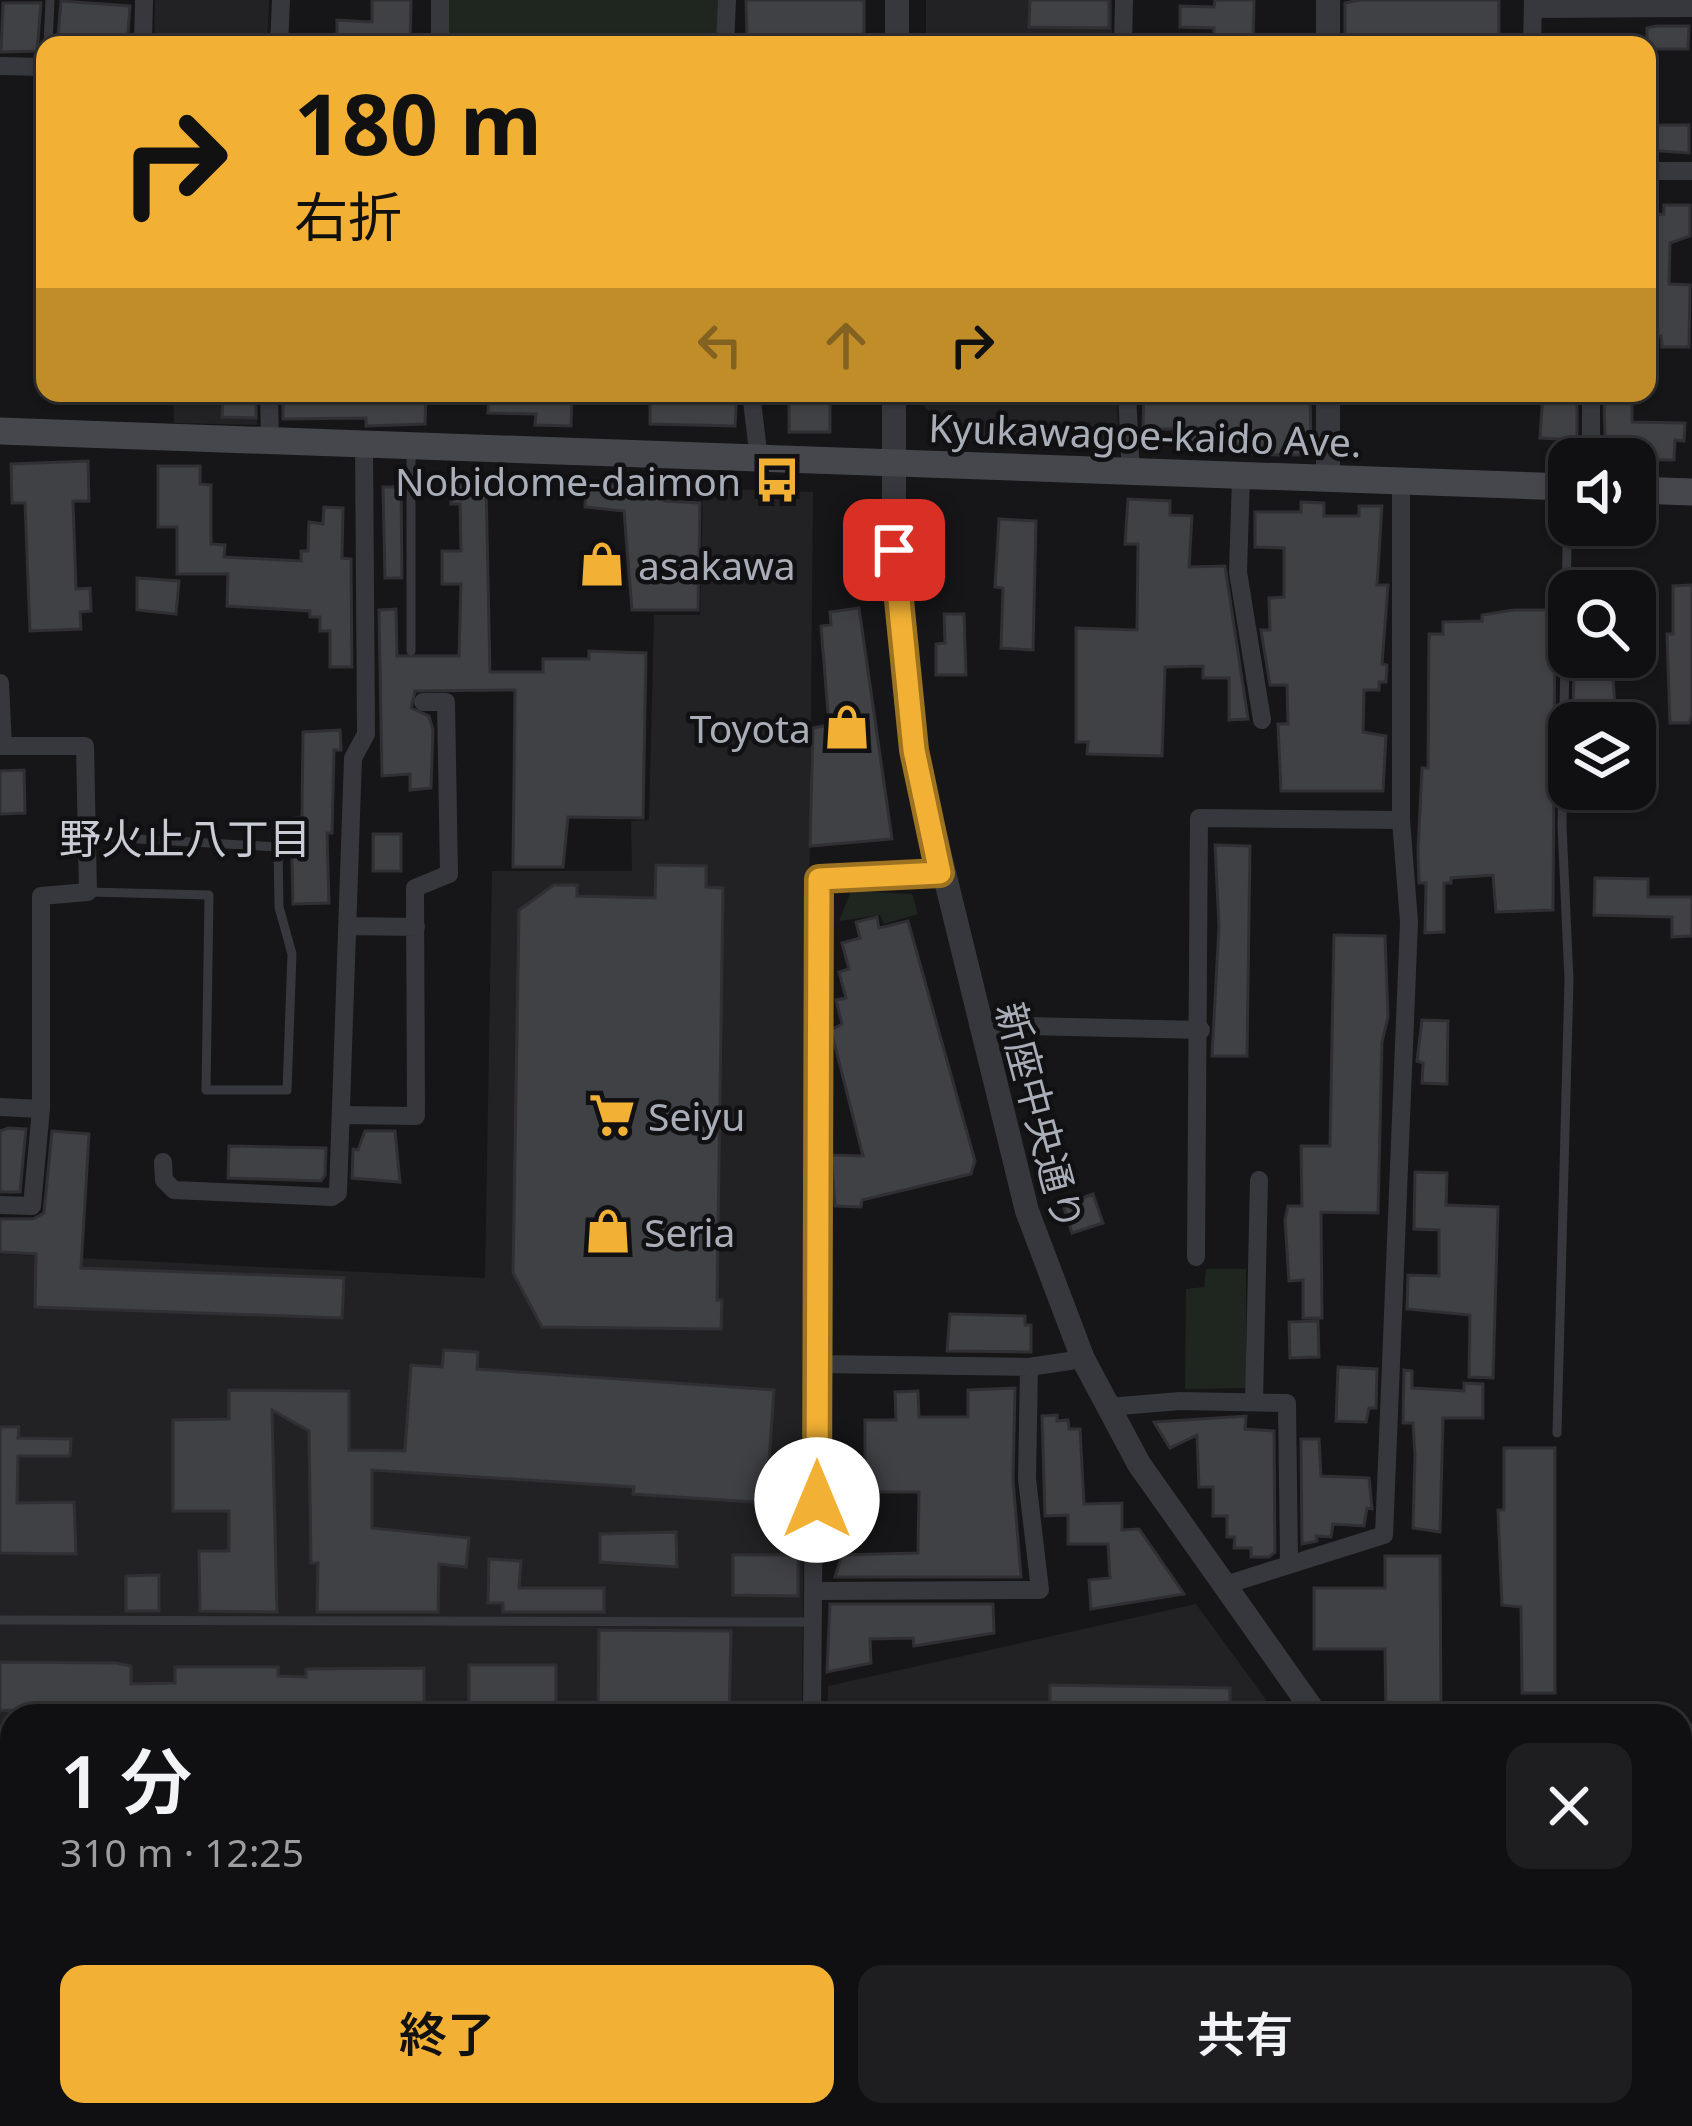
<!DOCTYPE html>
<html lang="ja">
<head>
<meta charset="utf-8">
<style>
  body { margin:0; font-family:"Noto Sans","Noto Sans JP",sans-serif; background:#1e1e20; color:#f1f3f6; height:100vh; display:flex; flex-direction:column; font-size:45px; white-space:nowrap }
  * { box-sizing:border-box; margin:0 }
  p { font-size:39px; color:#9c9d9f }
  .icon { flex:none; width:66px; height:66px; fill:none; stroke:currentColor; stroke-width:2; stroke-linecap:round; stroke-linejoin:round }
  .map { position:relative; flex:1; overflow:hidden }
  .details { position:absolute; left:0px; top:1704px; width:1692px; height:423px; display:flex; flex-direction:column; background:#101012; border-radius:36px 36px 0 0; box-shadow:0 3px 9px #0004,0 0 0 3px #303032 }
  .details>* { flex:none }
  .hud { position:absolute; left:36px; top:36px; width:1620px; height:366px; border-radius:24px; box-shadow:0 3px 9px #0004,0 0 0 3px #303032; background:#f2b134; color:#111; overflow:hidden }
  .controls { position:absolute; left:1548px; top:438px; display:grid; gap:24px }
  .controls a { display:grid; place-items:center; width:108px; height:108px; border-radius:24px; background:#101012; box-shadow:0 3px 9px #0004,0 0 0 3px #303032; font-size:60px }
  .pin { position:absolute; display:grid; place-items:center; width:102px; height:102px; color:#fff; margin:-51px; border-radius:24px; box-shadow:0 6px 18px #0006 }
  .me { position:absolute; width:132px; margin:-66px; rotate:0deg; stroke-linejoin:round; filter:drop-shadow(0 0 9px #0008) }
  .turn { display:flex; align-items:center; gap:42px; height:252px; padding:0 60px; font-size:54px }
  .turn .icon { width:156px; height:156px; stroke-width:2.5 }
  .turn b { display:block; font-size:84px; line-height:102px }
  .lanes { display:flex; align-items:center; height:114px; padding:0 60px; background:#0003; justify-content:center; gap:60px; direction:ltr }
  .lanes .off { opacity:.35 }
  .round { display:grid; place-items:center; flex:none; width:126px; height:126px; border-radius:24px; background:#1e1e20 }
  .headline { display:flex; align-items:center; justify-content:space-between; height:204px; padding:0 60px }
  h1 { font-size:72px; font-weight:600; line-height:90px }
  .button { display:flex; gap:24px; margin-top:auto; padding:24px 60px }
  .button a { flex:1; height:138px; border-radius:24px; background:#f2b134; color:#111; font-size:48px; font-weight:600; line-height:138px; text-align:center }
  .button a+a { background:#1e1e20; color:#f1f3f6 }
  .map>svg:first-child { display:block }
  .built { fill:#222225 }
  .green { fill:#1e261f }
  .building { fill:#404145; stroke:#303034; stroke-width:3 }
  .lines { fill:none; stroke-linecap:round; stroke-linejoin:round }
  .service { stroke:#37383d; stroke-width:9 }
  .minor { stroke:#37383d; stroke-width:18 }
  .tertiary { stroke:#37383d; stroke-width:24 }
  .secondary { stroke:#45474d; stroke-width:27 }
  .rail { stroke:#4a4c52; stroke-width:8; stroke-dasharray:15 12; stroke-linecap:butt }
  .route-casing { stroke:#9d7322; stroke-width:30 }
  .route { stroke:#f2b134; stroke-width:21 }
  .labels { text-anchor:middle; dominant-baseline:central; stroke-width:9; stroke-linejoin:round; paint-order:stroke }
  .street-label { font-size:39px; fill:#a8adb8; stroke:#111113 }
  .poi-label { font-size:39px; fill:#a8adb8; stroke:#111113; text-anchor:start }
  .neighbourhood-label { font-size:42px; fill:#c9ccd4; stroke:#111113 }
</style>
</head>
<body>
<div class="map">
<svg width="1692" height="2126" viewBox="0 0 1692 2126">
  <rect width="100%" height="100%" fill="#161618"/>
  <path class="built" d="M 155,0 L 269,0 L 267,45 L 154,45 Z
    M 926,0 L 1112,0 L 1112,45 L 926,45 Z
    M 173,393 L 257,393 L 257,425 L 174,423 Z
    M 922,393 L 1117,393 L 1118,436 L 1110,444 L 958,441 L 922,404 Z
    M 703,488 L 813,492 L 802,1716 L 12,1716 L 12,2115 L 795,2115 L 795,2126 L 0,2126 L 0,1254 L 485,1278 L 492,871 L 632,871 L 631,821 L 649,820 L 654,615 L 700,615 Z
    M 1196,1604 L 1278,1716 L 827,1716 L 828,1686 Z
    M 819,2115 L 1504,2115 L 1509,2126 L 818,2126 Z"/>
  <path class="green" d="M 440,0 L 727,0 L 725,45 L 440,45 Z
    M 851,891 L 912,894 L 918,914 L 884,924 L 880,915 L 839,921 Z
    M 1206,1269 L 1246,1269 L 1246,1388 L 1185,1389 L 1186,1289 L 1204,1287 Z"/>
  <path class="building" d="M 372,0 L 411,0 L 410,45 L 337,45 L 337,20 L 372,22 Z
    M 746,0 L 864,0 L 864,43 L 763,45 L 763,35 L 747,35 Z
    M 1030,0 L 1109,0 L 1109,28 L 1029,27 Z
    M 1215,0 L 1254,0 L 1253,45 L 1214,45 L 1214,28 L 1180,27 L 1180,6 L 1214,7 Z
    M 1360,0 L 1499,0 L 1499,45 L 1345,45 L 1345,3 Z
    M 61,1 L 130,6 L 127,45 L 57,45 Z
    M 3,3 L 41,3 L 37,51 L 1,52 Z
    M 1657,26 L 1689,26 L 1688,49 L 1647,49 L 1647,28 Z
    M 1647,125 L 1689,125 L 1689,153 L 1647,150 Z
    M 1664,205 L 1690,205 L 1690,236 L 1670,243 L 1669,284 L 1690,285 L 1689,347 L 1662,347 L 1661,336 L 1647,336 L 1647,215 L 1664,214 Z
    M 223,393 L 256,393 L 256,418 L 222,417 Z
    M 283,393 L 426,394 L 425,424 L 366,426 L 366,418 L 283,419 Z
    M 489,393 L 572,393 L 571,426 L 535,425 L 536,414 L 488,413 Z
    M 650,393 L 737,393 L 735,426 L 650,424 Z
    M 789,393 L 830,393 L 830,432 L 789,432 Z
    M 1144,393 L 1310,394 L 1311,447 L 1306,447 L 1306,455 L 1277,455 L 1240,453 L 1240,445 L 1174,442 L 1174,429 L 1143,429 Z
    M 1543,393 L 1577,393 L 1577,440 L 1540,438 Z
    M 1604,401 L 1632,403 L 1632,422 L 1685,423 L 1684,441 L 1675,440 L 1674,460 L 1606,459 Z
    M 88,461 L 89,501 L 73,501 L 76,589 L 90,588 L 91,611 L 80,612 L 81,629 L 30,631 L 25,503 L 12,503 L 11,464 Z
    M 158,466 L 200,466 L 200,484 L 211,485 L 211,544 L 225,545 L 224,557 L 301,561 L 301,551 L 308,551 L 309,522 L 323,524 L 324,507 L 343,508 L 342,558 L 351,559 L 352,667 L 330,667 L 330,631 L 320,631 L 320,617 L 310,617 L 310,611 L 227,606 L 228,574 L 177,574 L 177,527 L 158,527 Z
    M 621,478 L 665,478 L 665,501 L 700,503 L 698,610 L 632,610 L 624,511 L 585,507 L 586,483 L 621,484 Z
    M 451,485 L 486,485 L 490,672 L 543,672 L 543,659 L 589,659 L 589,651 L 646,653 L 643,818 L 568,817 L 563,867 L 513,867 L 515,690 L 415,691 L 411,708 L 429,716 L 433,730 L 431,788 L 410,790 L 410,774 L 382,776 L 379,610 L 396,609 L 397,656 L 459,656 L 461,584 L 442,584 L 442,551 L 461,551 L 460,504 L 451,504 Z
    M 383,487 L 401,487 L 402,578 L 385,578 Z
    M 1128,499 L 1170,501 L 1170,515 L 1192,516 L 1189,567 L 1225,566 L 1248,719 L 1229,720 L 1229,678 L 1203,678 L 1203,666 L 1165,667 L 1162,756 L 1087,754 L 1088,742 L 1076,742 L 1076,628 L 1137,630 L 1138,544 L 1125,544 Z
    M 1301,502 L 1324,503 L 1324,516 L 1359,516 L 1359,506 L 1382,506 L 1377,585 L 1388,585 L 1382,664 L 1387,665 L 1386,682 L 1379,682 L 1379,690 L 1364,690 L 1363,732 L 1386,736 L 1383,791 L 1281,791 L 1278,724 L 1288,724 L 1287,685 L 1270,685 L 1261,630 L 1270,630 L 1269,598 L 1284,597 L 1284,548 L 1255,547 L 1255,512 L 1301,512 Z
    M 999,519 L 1036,521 L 1033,650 L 1001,648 L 1003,588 L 995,587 Z
    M 137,578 L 179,581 L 176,614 L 137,610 Z
    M 1692,585 L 1692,715 L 1689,723 L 1670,723 L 1667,634 L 1673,634 L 1673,586 Z
    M 859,608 L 892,839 L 810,846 L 813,728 L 829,725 L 821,626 L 831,625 L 830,612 Z
    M 1514,610 L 1555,610 L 1553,910 L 1496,912 L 1493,875 L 1451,878 L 1451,883 L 1444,883 L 1444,932 L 1425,933 L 1426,883 L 1419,883 L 1418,851 L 1422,768 L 1428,768 L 1429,634 L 1443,634 L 1443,622 L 1482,621 L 1482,615 Z
    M 944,614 L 964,614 L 966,675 L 936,675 L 936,644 L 945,643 Z
    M 1574,665 L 1612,665 L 1616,719 L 1573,718 Z
    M 340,730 L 341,750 L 334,750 L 332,833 L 327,833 L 329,903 L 293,904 L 291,818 L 302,817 L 303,732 Z
    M 24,770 L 25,813 L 0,814 L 0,771 Z
    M 373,834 L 401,834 L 401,871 L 373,871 Z
    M 1215,845 L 1250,846 L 1247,1056 L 1212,1056 L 1219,926 Z
    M 656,865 L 706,866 L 706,887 L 723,888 L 717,1300 L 722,1300 L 721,1329 L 542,1327 L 513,1273 L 519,910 L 554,885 L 577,885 L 577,896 L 655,898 Z
    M 1595,878 L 1648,879 L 1648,897 L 1692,897 L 1692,936 L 1672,937 L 1672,917 L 1594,915 Z
    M 877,917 L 879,928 L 908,921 L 975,1161 L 971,1174 L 862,1200 L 861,1207 L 835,1206 L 831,1155 L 863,1156 L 831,1030 L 842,1024 L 836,1000 L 846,998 L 839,972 L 849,969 L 842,943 L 860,938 L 856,922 Z
    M 1334,935 L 1385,936 L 1388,1017 L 1382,1042 L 1378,1213 L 1321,1212 L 1322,1318 L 1303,1318 L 1303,1280 L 1289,1281 L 1285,1220 L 1288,1206 L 1302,1206 L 1301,1146 L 1330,1146 Z
    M 1422,1020 L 1448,1021 L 1447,1084 L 1422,1083 L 1423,1063 L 1417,1061 Z
    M 8,1128 L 26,1129 L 20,1192 L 0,1192 L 0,1131 Z
    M 52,1131 L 89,1134 L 81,1268 L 344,1278 L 342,1318 L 35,1307 L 36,1254 L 0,1252 L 0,1219 L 33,1219 L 44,1213 Z
    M 365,1131 L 395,1131 L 400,1182 L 352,1178 L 353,1149 L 358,1150 Z
    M 229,1146 L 326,1148 L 325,1175 L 321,1181 L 228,1178 Z
    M 1415,1172 L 1447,1173 L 1446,1205 L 1498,1207 L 1493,1378 L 1469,1377 L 1470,1315 L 1407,1309 L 1408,1275 L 1439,1276 L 1439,1230 L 1414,1229 Z
    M 1093,1194 L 1103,1223 L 1072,1233 L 1063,1205 Z
    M 950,1314 L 1025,1316 L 1025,1325 L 1031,1325 L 1031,1352 L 947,1351 Z
    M 1318,1321 L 1319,1357 L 1290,1358 L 1289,1322 Z
    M 444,1350 L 478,1352 L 477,1369 L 774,1390 L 766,1503 L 633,1494 L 634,1487 L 372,1470 L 372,1528 L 469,1538 L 466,1567 L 439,1564 L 438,1612 L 317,1612 L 318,1563 L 311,1563 L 309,1431 L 272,1410 L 277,1612 L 200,1611 L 199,1551 L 229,1551 L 229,1511 L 173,1511 L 173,1420 L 229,1419 L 229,1390 L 349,1391 L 349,1450 L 405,1451 L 411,1365 L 442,1367 Z
    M 1338,1367 L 1377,1369 L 1376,1408 L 1369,1408 L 1366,1422 L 1336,1421 Z
    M 1404,1370 L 1412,1371 L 1412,1388 L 1464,1391 L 1464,1383 L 1483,1384 L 1483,1418 L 1443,1418 L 1440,1532 L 1413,1528 L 1415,1455 L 1413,1423 L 1403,1423 Z
    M 1015,1388 L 1013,1479 L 1021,1577 L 835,1577 L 842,1555 L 918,1553 L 919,1492 L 838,1492 L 845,1464 L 865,1464 L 865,1420 L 896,1420 L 895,1392 L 918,1391 L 919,1417 L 968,1417 L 968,1390 Z
    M 1057,1415 L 1057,1421 L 1068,1420 L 1069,1429 L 1080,1429 L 1084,1504 L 1122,1503 L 1122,1530 L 1139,1529 L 1184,1594 L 1091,1609 L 1089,1580 L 1110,1578 L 1108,1544 L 1068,1544 L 1068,1515 L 1045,1516 L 1042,1416 Z
    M 1246,1416 L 1245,1429 L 1274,1431 L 1275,1552 L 1269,1557 L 1251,1557 L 1251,1548 L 1234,1548 L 1235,1537 L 1227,1537 L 1227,1516 L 1213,1516 L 1213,1487 L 1199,1487 L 1197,1435 L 1170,1448 L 1154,1422 Z
    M 0,1427 L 19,1427 L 18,1438 L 71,1439 L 70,1456 L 18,1456 L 17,1503 L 74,1502 L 76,1554 L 0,1553 Z
    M 1301,1439 L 1319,1439 L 1321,1476 L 1369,1478 L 1372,1509 L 1367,1508 L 1364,1526 L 1333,1524 L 1331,1537 L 1316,1536 L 1317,1541 L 1302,1544 Z
    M 1504,1448 L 1555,1448 L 1555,1693 L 1522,1693 L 1521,1607 L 1502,1605 L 1498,1510 L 1504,1510 Z
    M 676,1532 L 677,1567 L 600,1562 L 600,1534 Z
    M 733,1555 L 798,1555 L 798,1596 L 733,1595 Z
    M 1385,1556 L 1440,1556 L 1441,1716 L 1386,1716 L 1385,1649 L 1314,1649 L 1314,1588 L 1385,1588 Z
    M 489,1559 L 521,1561 L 519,1588 L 604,1588 L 604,1612 L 503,1612 L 503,1603 L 488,1603 Z
    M 159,1575 L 159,1611 L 126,1611 L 126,1576 Z
    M 830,1604 L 993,1604 L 994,1633 L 914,1646 L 913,1638 L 870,1639 L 871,1663 L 827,1672 Z
    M 599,1630 L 731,1631 L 729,1716 L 598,1716 Z
    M 0,1662 L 116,1663 L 131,1666 L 131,1684 L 175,1683 L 175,1667 L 278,1667 L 278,1676 L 306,1677 L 306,1669 L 424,1668 L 424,1716 L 175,1716 L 175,1705 L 130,1706 L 130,1716 L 0,1710 Z
    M 469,1665 L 556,1665 L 556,1716 L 469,1716 Z
    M 1050,1685 L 1230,1688 L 1230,1716 L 1050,1716 Z"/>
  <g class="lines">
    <path class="service" d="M 48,45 L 50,0
      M 411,651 L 411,452
      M 87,836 L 278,847 L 279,907 L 292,954 L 287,1090 L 206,1090 L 209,895 L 88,892
      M 1557,1433 L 1569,980 L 1562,826 L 1568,492
      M 0,1620 L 811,1622
      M 1680,1840 L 1692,1829
      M 1680,1861 L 1692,1862
      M 1680,1973 L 1692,1973
      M 1580,2126 L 1580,2115"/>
    <path class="minor" d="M 1533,9 L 1692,8
      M 143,45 L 144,0
      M 279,45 L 281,0
      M 440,45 L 440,0
      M 725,45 L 727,0
      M 1123,45 L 1124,0
      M 1532,45 L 1533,0
      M 0,66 L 45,67
      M 1647,171 L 1692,171
      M 269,393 L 270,441
      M 751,393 L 759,459
      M 1127,393 L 1131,475
      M 1591,393 L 1591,459
      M 1241,477 L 1238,572 L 1262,720
      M 0,683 L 3,746
      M 0,746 L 85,746 L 88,892 L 41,896 L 41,1109 L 32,1206 L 0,1205
      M 349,926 L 416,927
      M 978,1025 L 1201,1030
      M 0,1107 L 41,1109
      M 341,1115 L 416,1116 L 415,888 L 449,874 L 446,702 L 423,702
      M 163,1162 L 164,1180 L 174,1190 L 332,1197 L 338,1193 L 353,758 L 366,734 L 364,443
      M 1196,1257 L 1199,818 L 1401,820
      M 818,1364 L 1029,1367 L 1083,1359
      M 1254,1402 L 1259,1180
      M 1108,1407 L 1180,1401 L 1287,1403 L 1289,1563
      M 1222,1586 L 1384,1535 L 1409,922 L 1401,820 L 1401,481
      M 816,1591 L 1040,1590 L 1027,1479 L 1029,1367
      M 812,1716 L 819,879 L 941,873
      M 801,2126 L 801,2115"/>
    <path class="tertiary" d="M 1328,0 L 1328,45
      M 897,45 L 897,0
      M 894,393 L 894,550 L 914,750 L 1027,1211 L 1083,1359 L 1139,1464 L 1317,1716
      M 1328,479 L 1328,393
      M 1532,2115 L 1537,2126"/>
    <path class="secondary" d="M 0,431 L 1569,487
      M 1635,490 L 1692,492"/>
    <path class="rail" d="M 1680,1803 L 1692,1793
      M 1330,2126 L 1341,2115"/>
  </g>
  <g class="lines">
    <g class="route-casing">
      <path id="route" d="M 817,1500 L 819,879 L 940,873 L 914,750 L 894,550"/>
    </g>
    <use href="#route" class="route"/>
  </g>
  <defs>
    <g id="bus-bare" transform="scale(3.6)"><path d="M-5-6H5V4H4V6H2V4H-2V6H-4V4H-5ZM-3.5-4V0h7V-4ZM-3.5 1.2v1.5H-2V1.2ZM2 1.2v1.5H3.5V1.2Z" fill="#f2b134" stroke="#111113" stroke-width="2.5" paint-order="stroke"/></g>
    <g id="shop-bare" transform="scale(3.6)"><path d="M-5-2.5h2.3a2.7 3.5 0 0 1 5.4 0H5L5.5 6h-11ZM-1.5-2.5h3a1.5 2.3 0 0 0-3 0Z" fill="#f2b134" stroke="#111113" stroke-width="2.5" paint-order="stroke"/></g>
    <g id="supermarket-bare" transform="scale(3.6)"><path d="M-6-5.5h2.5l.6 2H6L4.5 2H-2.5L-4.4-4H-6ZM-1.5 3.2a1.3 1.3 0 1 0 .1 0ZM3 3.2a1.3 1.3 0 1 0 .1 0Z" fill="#f2b134" stroke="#111113" stroke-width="2.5" paint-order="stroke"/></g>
  </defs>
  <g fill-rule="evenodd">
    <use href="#bus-bare" x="777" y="480"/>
    <use href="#shop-bare" x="602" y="564"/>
    <use href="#shop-bare" x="847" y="727"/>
    <use href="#supermarket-bare" x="612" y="1115"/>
    <use href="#shop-bare" x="608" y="1231"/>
  </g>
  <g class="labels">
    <g class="street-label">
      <text transform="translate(1145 434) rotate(2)">Kyukawagoe-kaido Ave.</text>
      <text transform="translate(1041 1116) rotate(75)">新座中央通り</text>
    </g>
    <g class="poi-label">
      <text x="741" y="480" text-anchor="end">Nobidome-daimon</text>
      <text x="638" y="564">asakawa</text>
      <text x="811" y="727" text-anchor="end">Toyota</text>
      <text x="648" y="1115">Seiyu</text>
      <text x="644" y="1231">Seria</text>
    </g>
    <g class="neighbourhood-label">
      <text x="185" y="837">野火止八丁目</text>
    </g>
  </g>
</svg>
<div class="controls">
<a><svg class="icon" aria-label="sound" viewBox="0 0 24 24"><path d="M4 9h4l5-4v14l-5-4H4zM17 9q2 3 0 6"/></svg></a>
<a><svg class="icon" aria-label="search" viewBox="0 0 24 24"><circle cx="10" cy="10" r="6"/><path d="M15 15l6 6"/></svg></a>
<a><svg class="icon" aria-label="layers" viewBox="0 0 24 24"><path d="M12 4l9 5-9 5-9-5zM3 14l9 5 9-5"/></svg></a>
</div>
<div class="pin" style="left:894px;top:550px;background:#d93025"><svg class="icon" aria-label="arrive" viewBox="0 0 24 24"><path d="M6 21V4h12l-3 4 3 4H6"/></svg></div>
<svg class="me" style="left:817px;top:1500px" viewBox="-20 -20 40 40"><circle r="19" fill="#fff"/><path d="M0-13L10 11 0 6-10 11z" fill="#f2b134"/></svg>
<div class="hud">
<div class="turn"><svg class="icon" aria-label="right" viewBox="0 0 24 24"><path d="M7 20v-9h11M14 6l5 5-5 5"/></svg><div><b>180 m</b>右折</div></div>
<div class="lanes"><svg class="icon off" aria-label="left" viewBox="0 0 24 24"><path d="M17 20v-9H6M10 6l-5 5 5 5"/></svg><svg class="icon off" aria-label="ahead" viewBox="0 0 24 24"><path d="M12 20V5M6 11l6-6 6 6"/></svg><svg class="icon" aria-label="right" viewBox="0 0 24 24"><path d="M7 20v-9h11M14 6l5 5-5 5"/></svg></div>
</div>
<section class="details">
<div class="headline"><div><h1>1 分</h1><p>310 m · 12:25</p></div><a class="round"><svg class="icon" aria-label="close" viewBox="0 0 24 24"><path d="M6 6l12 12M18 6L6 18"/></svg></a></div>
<div class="button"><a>終了</a><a>共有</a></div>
</section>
</div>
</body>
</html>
